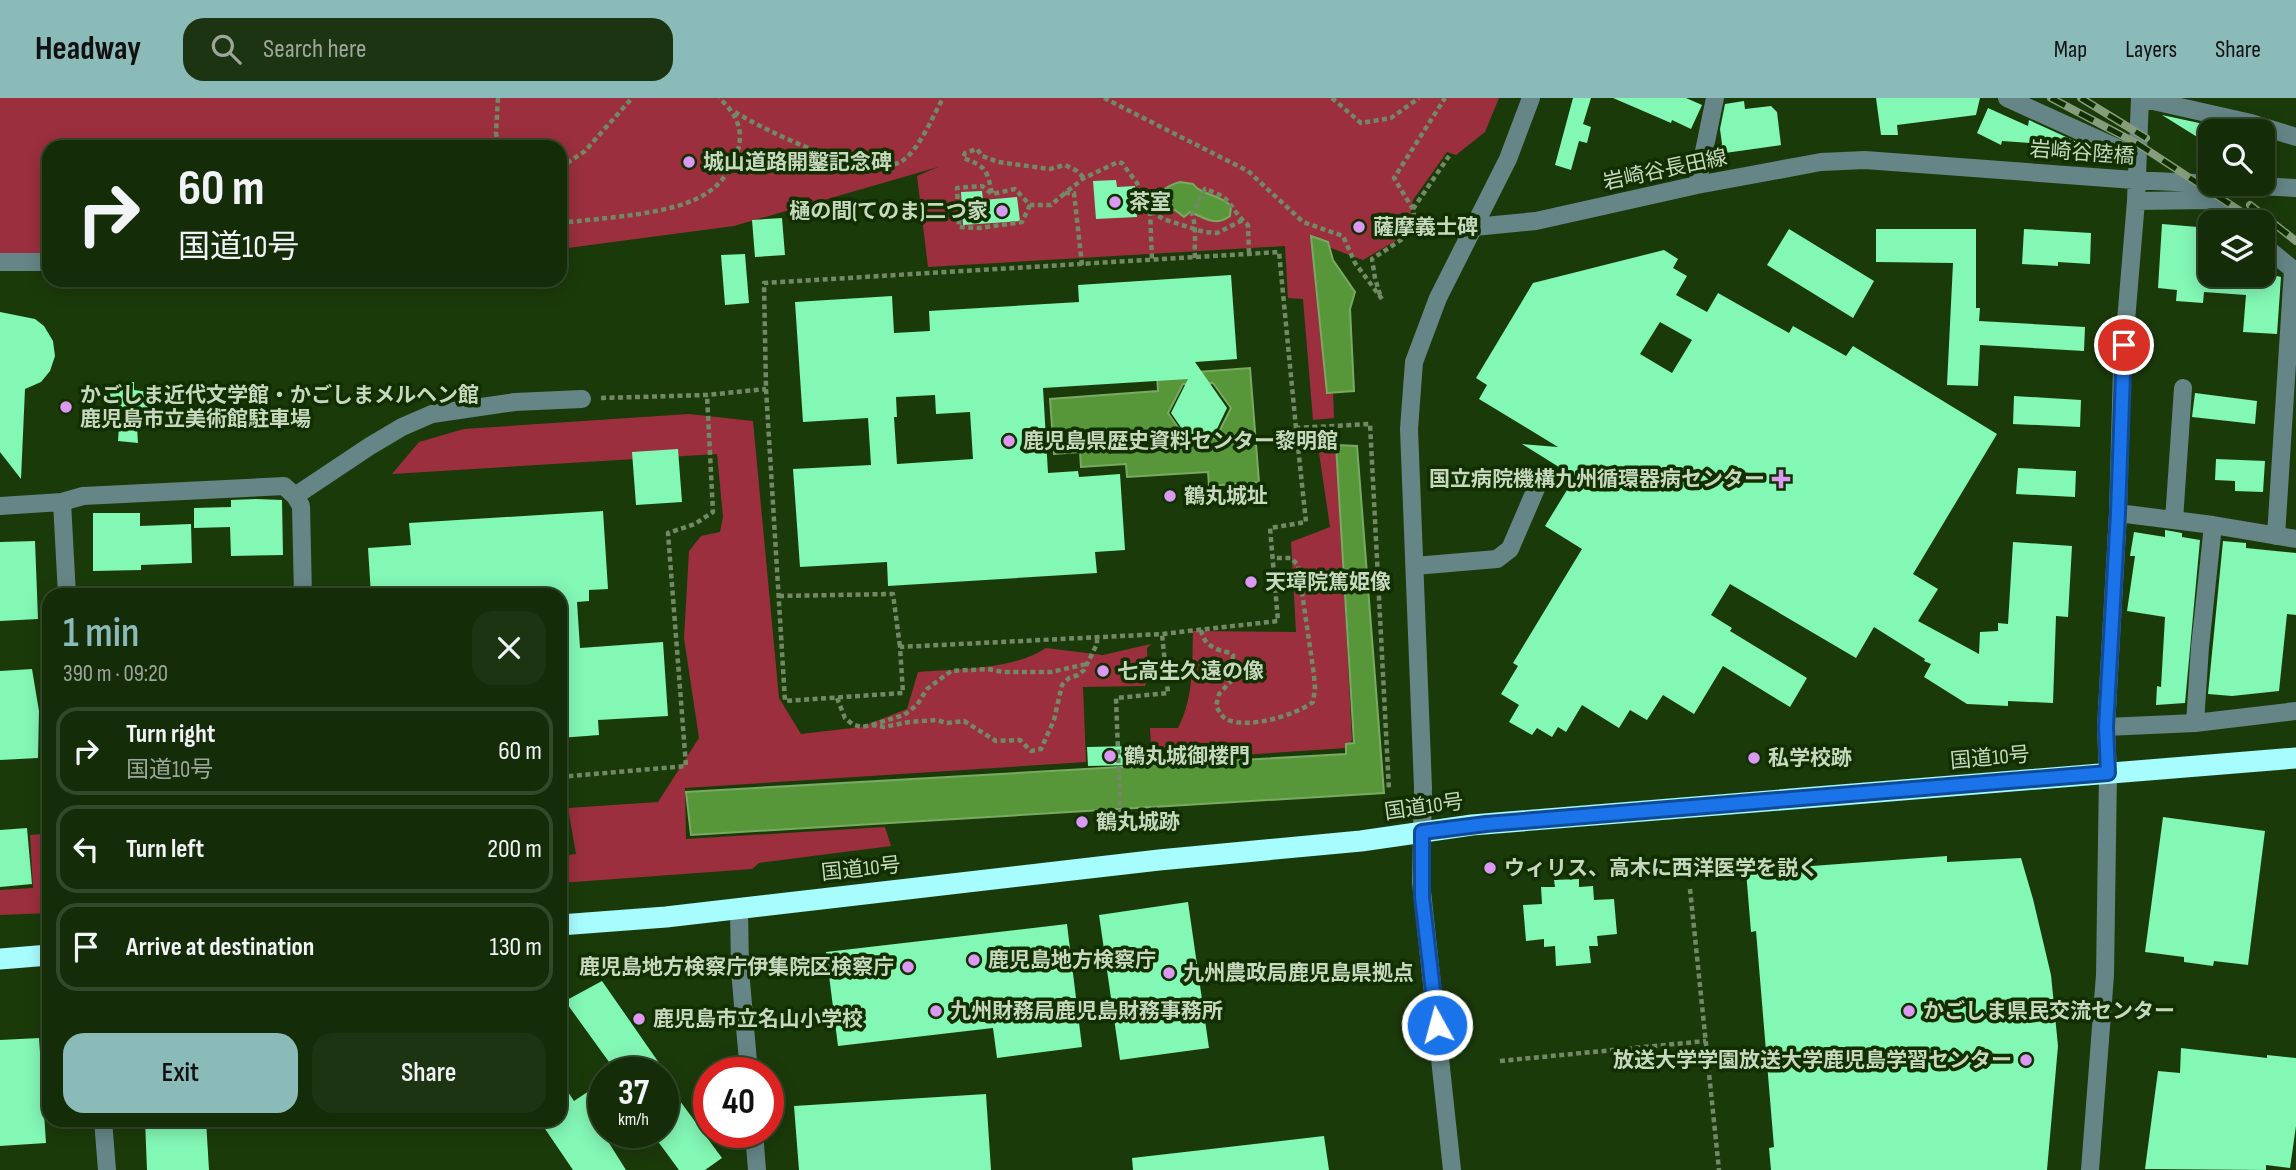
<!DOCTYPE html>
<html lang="en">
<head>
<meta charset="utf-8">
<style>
  body { margin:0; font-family:"Sofia Sans Condensed","Noto Sans JP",sans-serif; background:#1d3412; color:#f1f3f6; height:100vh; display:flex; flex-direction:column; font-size:26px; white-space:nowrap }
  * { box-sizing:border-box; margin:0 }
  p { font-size:23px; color:#9da79c }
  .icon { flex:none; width:38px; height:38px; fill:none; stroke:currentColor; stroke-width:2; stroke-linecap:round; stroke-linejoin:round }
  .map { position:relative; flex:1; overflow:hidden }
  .drawer { position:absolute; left:42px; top:490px; width:525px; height:539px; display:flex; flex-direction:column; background:#142c08; border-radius:21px; box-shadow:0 4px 18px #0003,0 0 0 2px #334829 }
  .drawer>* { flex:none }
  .hud { position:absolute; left:42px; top:42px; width:525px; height:147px; border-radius:21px; box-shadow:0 4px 18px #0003,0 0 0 2px #334829; background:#142c08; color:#f1f3f6; overflow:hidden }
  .tools { position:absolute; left:2198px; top:21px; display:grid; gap:14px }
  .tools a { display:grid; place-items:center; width:77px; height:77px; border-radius:14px; background:#142c08; box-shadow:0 4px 18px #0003,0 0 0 2px #334829; font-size:35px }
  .speed { position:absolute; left:588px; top:959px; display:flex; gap:14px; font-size:35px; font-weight:700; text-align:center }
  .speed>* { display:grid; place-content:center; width:91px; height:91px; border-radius:50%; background:#142c08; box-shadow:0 4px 18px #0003,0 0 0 2px #334829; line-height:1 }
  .speed small { font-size:18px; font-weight:400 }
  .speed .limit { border:10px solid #d22; background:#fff; color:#111 }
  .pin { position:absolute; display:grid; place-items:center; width:60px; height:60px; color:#fff; margin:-30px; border:4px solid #fff; border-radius:50%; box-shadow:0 2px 7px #0007 }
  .me { position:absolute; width:77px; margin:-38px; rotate:353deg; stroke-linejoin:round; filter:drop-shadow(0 0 5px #0008) }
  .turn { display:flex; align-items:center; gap:24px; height:147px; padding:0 21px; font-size:32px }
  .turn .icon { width:91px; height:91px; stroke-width:2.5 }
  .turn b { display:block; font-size:49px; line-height:60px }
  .round { display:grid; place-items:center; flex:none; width:74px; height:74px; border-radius:21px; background:#1d3412 }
  .headline { display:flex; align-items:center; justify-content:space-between; height:119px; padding:0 21px }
  h1 { font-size:42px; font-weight:600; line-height:52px; color:#8bbbb9 }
  .primary-button { display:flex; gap:14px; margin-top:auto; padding:14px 21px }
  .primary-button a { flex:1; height:80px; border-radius:21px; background:#8bbbb9; color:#111; font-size:28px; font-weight:600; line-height:80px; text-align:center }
  .primary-button a+a { background:#1d3412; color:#f1f3f6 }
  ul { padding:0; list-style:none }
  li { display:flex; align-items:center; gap:21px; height:88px; margin:0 14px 10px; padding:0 7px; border:4px solid #334829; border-radius:21px }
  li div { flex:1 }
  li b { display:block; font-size:26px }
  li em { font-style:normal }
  header { display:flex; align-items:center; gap:42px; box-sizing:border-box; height:98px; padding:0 35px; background:#8bbbb9; color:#111 }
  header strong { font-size:33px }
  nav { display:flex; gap:38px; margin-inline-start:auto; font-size:24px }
  .search { width:490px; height:63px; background:#1d3412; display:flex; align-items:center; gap:18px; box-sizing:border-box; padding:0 24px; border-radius:21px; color:#9da79c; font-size:26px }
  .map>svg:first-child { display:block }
  .forest { fill:#9b2f3e }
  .water { fill:#58963a; stroke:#79aa62; stroke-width:2; fill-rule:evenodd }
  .building { fill:#83f7b4; fill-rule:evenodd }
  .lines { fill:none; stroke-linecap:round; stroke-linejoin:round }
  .path { stroke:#718a65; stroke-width:4.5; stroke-dasharray:5 3.5; stroke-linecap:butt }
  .minor { stroke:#658586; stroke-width:18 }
  .highway { stroke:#a7fcfd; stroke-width:21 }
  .rail-casing { stroke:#869d7b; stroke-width:8 }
  .rail { stroke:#112f00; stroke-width:5; stroke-dasharray:16; stroke-linecap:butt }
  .route-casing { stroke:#114b97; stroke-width:18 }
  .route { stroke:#1a73e8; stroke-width:12 }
  .poi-dot { fill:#dc99f4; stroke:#112f00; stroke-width:2.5 }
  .labels { text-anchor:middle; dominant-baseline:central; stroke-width:7; stroke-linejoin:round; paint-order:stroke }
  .street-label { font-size:21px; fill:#c6d9bf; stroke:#112f00 }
  .poi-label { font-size:21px; font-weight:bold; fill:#c6d9bf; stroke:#112f00; text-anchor:start }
</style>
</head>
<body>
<header>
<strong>Headway</strong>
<div class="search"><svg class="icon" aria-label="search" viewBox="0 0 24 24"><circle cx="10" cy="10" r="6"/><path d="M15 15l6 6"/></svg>Search here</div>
<nav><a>Map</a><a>Layers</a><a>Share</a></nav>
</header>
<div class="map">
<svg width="2296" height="1072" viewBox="0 0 2296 1072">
  <rect width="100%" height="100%" fill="#1b3a0a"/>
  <path class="forest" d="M 0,0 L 1499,0 L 1485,34 L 1456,57 L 1447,54 L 1413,102 L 1407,136 L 1363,162 L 1328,149 L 1334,320 L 1313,322 L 1303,201 L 1288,200 L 1285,148 L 928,169 L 917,78 L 938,69 L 734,128 L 560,151 L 560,49 L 49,49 L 49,156 L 0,155 Z
    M 689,316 L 753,323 L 779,600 L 801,636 L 861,629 L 907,611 L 918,574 C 956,571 1014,572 1046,550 L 1103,557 L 1151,546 L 1147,550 L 1148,577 L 1145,588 L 1083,589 L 1086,664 L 685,690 L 686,741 L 885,729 L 891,748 L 759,765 L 752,771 L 560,785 L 560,758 L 576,756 L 568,710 L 658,704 L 699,640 L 684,540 L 689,453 L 701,438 L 720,434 L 723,419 L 717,356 L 392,376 L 419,344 L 464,331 Z
    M 1336,336 L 1352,642 L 1346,650 L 1152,663 L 1150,630 L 1178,630 C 1194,599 1192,567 1193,533 L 1296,534 L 1291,444 L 1330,429 L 1317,341 Z
    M 43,718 L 49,718 L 49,815 L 0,817 L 0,792 L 33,790 L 30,737 L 43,736 Z"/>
  <path class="water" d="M 1180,84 L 1193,86 C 1202,98 1218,95 1231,108 L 1230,118 C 1216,129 1205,120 1190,114 L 1184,119 L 1175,112 L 1157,114 L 1154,109 C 1159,94 1165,88 1180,84 Z
    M 1311,138 L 1328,144 L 1333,162 L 1355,194 L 1350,211 L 1354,293 L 1327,295 Z
    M 1250,270 L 1259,384 L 1209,388 L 1208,374 L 1127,379 L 1126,366 L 1081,369 L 1080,354 L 1054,356 L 1050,301 L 1158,293 L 1157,277 ZM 1213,285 L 1231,310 L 1216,340 L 1186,341 L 1168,315 L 1183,286 Z
    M 1336,347 L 1357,348 L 1384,695 L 691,737 L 686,694 L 1346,656 L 1346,646 L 1354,645 Z"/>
  <path class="building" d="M 1573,0 L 1591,0 L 1583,26 L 1591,29 L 1587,45 L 1579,43 L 1571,72 L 1555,67 Z
    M 1613,0 L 1686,0 L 1702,7 L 1691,31 L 1672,22 L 1671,25 Z
    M 1876,0 L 1980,0 L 1976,17 L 1897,27 L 1898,37 L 1881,37 Z
    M 1744,3 L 1745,11 L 1771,8 L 1777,14 L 1781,47 L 1718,56 L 1722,46 L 1720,31 L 1725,6 Z
    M 1988,10 L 2028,28 L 2029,22 L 2077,44 L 2071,53 L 2059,52 L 2043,46 L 2002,43 L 2001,47 L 1977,35 Z
    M 2162,17 L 2236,33 L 2210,33 L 2210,47 Z
    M 1116,82 L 1117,89 L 1135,88 L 1137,119 L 1096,121 L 1093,83 Z
    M 982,93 L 983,102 L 1017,99 L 1020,123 L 963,127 L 961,94 Z
    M 782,120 L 785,157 L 755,159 L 752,122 Z
    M 2162,126 L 2210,130 L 2210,177 L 2273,177 L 2281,179 L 2277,236 L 2243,234 L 2246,197 L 2204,194 L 2203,205 L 2176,203 L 2177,192 L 2158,190 Z
    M 1789,131 L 1874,183 L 1853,220 L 1767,167 Z
    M 1876,131 L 1976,131 L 1976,210 L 1980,210 L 1979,223 L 2085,229 L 2084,253 L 1980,247 L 1978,288 L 1947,287 L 1953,165 L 1876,164 Z
    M 2024,131 L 2091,135 L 2090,166 L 2058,164 L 2058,168 L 2022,166 Z
    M 1664,152 L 1678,161 L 1673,170 L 1687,178 L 1676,197 L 1707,214 L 1718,195 L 1789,235 L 1793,228 L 1846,258 L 1853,248 L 1997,336 L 1913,476 L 1938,491 L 1918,523 L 1979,556 L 1980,534 L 1998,533 L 1998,525 L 2008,526 L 2013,444 L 2072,448 L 2068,519 L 2056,518 L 2053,605 L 2008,603 L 2008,608 L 1967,606 L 1924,579 L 1931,566 L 1924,563 L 1925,561 L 1874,529 L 1856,560 L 1730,486 L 1711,517 L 1732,530 L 1730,533 L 1807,580 L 1790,609 L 1723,568 L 1694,616 L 1663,597 L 1647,622 L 1630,612 L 1619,630 L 1582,607 L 1566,634 L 1558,629 L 1552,639 L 1537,630 L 1532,637 L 1509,624 L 1519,607 L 1501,596 L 1518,568 L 1513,565 L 1582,451 L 1545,428 L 1575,379 L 1522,346 L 1558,349 L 1479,301 L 1487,287 L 1476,280 L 1533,185 ZM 1660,224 L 1692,242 L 1672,275 L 1640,256 Z
    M 745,156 L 749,205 L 725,207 L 721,157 Z
    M 1231,177 L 1237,261 L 1195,264 L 1227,310 L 1214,337 L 1187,338 L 1171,315 L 1188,281 L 1043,290 L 1048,375 L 1078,373 L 1079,379 L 1120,376 L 1125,452 L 1095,454 L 1097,475 L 888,488 L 887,464 L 800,469 L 793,371 L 871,367 L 868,320 L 803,324 L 795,204 L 892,198 L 894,235 L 930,233 L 929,213 L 1079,204 L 1078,187 ZM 935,297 L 936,316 L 970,314 L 973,361 L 897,366 L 894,319 L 897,319 L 896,299 Z
    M 0,214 L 35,221 L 44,228 L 53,243 L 55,258 L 50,273 L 41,284 L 25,291 L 21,381 L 0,354 Z
    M 124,284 L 134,284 L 134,292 L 149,294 L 146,330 L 137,329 L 138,345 L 118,343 L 119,328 L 116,327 L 117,310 L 106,309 L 107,290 L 123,291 Z
    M 2195,295 L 2257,303 L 2255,326 L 2192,319 Z
    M 2014,298 L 2081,302 L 2080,329 L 2013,326 Z
    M 678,351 L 682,404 L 636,407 L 632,354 Z
    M 2216,361 L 2265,363 L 2263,394 L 2235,393 L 2235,383 L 2215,382 Z
    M 2018,370 L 2076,373 L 2075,399 L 2016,396 Z
    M 256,401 L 282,402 L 283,457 L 231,458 L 230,429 L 194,430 L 194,410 L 231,409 L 231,402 Z
    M 603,413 L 608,491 L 589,492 L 589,503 L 577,504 L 580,550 L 663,544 L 668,618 L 598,622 L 599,637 L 560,640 L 560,497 L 371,497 L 368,450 L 411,447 L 409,425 Z
    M 93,415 L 140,415 L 140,428 L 191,426 L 192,465 L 141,467 L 141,472 L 93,473 Z
    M 2165,432 L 2182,435 L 2182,439 L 2200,442 L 2185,605 L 2156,607 L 2157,588 L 2161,589 L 2165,519 L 2127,513 L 2135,458 L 2130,458 L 2134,434 L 2165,439 Z
    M 35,443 L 38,521 L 0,523 L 0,444 Z
    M 2223,443 L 2246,445 L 2246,450 L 2296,455 L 2296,517 L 2287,516 L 2279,593 L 2232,598 L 2208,596 Z
    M 32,571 L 39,613 L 38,660 L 0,662 L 0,573 Z
    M 1132,648 L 1133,667 L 1088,668 L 1087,649 Z
    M 2163,719 L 2265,733 L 2248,867 L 2214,863 L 2213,868 L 2184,864 L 2184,859 L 2145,854 Z
    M 27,730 L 32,786 L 0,789 L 0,732 Z
    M 1947,758 L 1947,764 L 2021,760 L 2033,801 L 2051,877 L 2058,948 L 2047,1072 L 1771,1072 L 1769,1050 L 1774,1049 L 1756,833 L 1751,834 L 1746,773 Z
    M 1579,781 L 1579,789 L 1593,788 L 1594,802 L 1614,801 L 1617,836 L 1597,838 L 1598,848 L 1589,848 L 1591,865 L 1556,868 L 1555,848 L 1544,849 L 1544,841 L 1526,843 L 1523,807 L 1542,806 L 1541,789 L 1555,789 L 1554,782 Z
    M 1188,804 L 1209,950 L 1120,962 L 1099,817 Z
    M 1067,826 L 1082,949 L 997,960 L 993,930 L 838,948 L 826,854 Z
    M 602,883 L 666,975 L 617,975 L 565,903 Z
    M 39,940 L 46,1045 L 0,1048 L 0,942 Z
    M 2181,950 L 2267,960 L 2267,957 L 2296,960 L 2296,1028 L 2290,1070 L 2266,1067 L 2266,1072 L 2145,1071 L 2158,973 L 2180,975 Z
    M 663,980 L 722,1060 L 705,1072 L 679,1072 L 651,1034 L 663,1034 Z
    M 560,982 L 574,1003 L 604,983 L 604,1037 L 626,1072 L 573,1072 L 539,1022 L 560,1022 Z
    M 986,996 L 991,1072 L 799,1072 L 794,1008 Z
    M 145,1022 L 206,1022 L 209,1072 L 147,1072 Z
    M 1324,1038 L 1329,1072 L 1133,1072 L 1132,1060 Z"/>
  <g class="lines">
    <path class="path" d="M 498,0 L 496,35 L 499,49
      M 1104,0 L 1248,73 L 1303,124 L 1343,138 L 1355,165 L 1382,201
      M 1332,0 L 1361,25 L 1391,20 L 1419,0
      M 735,14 C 766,33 869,84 902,63 C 919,52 933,18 943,0
      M 560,70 L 585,53 L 632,0
      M 992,95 C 987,72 986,68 963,60 L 965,55 L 977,51 L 982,58 L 998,64 L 1050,71 L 1065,67 L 1077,73 L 1084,80
      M 1030,107 L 1022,124 L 980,130 L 959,129 L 957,90 L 982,88 L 992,96 L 1015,91 L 1030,107 L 1051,107 L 1065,95
      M 1413,111 L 1449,58
      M 1150,113 L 1152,162
      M 560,125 C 600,120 675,117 707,95 C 722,86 733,68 738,52 C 744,30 735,14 719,0
      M 1195,160 C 1194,144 1197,131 1192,116 L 1205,91 C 1236,101 1227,109 1248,127 L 1249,156
      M 1082,167 L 1074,95 L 1065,95 L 1084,80 L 1118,64 L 1122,65 L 1137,85 L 1150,112 L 1163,121 L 1204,134 L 1217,135 L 1243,122
      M 1380,197 L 1375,180 L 1372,161 L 1416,132 L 1413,111 L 1394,80 L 1445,0
      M 601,300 L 707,297 L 766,291
      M 1296,330 L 1279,154 L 764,185 L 766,291 L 785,603 L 903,595 L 900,549 L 1162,536 L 1278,523 L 1270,430 L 1306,424 L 1296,330 L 1370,326 L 1389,692
      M 779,498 L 893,496 L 900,549
      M 1201,532 C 1204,548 1216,552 1231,555 L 1233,557 L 1232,582 L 1219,596 L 1216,608 C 1219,613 1221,618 1226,621 C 1247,632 1296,617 1313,604 L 1315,591 L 1314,577 L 1298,467 L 1291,460 L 1273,460
      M 837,600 L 845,620 L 852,626 L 861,629 L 872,627 L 884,629 L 909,624 L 936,622 L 947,625 L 964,623 L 996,643 L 1020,642 L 1031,653 L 1041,651 L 1054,622 L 1062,587 L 1069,580 L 1078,577 L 1084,572 L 1097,546 L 1097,540
      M 872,627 L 904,617 L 917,607 L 927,591 L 951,573 L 988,571 L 1003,574 L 1051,574 L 1087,566
      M 560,679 L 686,668 L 668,435 L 695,426 L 713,414 L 707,297
      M 1121,733 L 1116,600 L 1168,595 L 1162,536
      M 1690,791 L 1719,1072
      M 1500,963 L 1706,943"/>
    <path class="minor" d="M 2007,0 L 2137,59
      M 2140,0 L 2251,25 L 2296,39
      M 1697,87 L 1715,0
      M 2136,103 L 2209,102 L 2236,124
      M 1474,129 L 1536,123 L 1697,87 L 1821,64 L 1865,62 L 2134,82 L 2296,90
      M 2263,147 L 2296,174
      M 0,164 L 49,164
      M 295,398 L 370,348 L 402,329 L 432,316 L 515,304 L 582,301
      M 62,404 L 67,497
      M 0,408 L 62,404 L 83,398 L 284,388 L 295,398 L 301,408 L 303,497
      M 2118,415 L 2213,427 L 2296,441
      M 2174,422 L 2183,290
      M 2276,438 L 2293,171
      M 1415,468 L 1497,461 L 1510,451 L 1538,386
      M 2195,625 L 2200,549 L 2213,427
      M 2106,629 L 2195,625 L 2296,613
      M 739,810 L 740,872 L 749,975
      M 103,1022 L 107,1072
      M 754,1034 L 757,1072
      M 1452,1072 L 1421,784 L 1423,690 L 1409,331 L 1414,264 L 1438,200 L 1508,61 L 1531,0
      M 2090,1072 L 2105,877 L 2108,675 L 2106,629 L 2118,415 L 2122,271 L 2136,103 L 2140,0"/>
    <path class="highway" d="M 560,827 L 666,819 L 1159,762 L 1361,743 L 1472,727 L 2296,660
      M 0,861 L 49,857"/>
    <g class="rail-casing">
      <path id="rail" d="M 2051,0 L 2138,46 L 2257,124
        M 2081,0 L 2146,40
        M 2250,107 L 2296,143"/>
    </g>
    <use href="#rail" class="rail"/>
  </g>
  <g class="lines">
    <g class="route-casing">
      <path id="route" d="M 1437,927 L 1422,799 L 1422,734 L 1486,726 L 2108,675 L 2106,629 L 2118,415 L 2124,247"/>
    </g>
    <use href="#route" class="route"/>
  </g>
  <g class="poi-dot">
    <circle cx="689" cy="64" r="7"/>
    <circle cx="1115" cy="104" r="7"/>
    <circle cx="1002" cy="113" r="7"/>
    <circle cx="1359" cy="129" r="7"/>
    <circle cx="66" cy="309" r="7"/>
    <circle cx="1009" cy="343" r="7"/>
    <path d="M1777.5 370.5h7v7h7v7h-7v7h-7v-7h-7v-7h7z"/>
    <circle cx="1170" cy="398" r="7"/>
    <circle cx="1251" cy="484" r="7"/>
    <circle cx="1103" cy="573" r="7"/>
    <circle cx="1110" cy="658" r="7"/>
    <circle cx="1754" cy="660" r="7"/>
    <circle cx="1082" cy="724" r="7"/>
    <circle cx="1490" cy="770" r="7"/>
    <circle cx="974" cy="862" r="7"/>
    <circle cx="908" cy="869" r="7"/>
    <circle cx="1169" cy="875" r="7"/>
    <circle cx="936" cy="913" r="7"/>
    <circle cx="1909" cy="913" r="7"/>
    <circle cx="639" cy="921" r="7"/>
    <circle cx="2026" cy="962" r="7"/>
  </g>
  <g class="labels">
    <g class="street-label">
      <text transform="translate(2082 55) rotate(4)">岩崎谷陸橋</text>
      <text transform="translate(1665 72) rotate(-12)">岩崎谷長田線</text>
      <text transform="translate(1990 660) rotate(-5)">国道10号</text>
      <text transform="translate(1424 709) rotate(-8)">国道10号</text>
      <text transform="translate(861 771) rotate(-6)">国道10号</text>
    </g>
    <g class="poi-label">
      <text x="703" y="64">城山道路開鑿記念碑</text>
      <text x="1129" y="104">茶室</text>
      <text x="988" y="113" text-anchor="end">樋の間(てのま)二つ家</text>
      <text x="1373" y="129">薩摩義士碑</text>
      <text x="80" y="297">かごしま近代文学館・かごしまメルヘン館<tspan x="80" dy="24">鹿児島市立美術館駐車場</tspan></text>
      <text x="1023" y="343">鹿児島県歴史資料センター黎明館</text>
      <text x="1765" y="381" text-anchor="end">国立病院機構九州循環器病センター</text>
      <text x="1184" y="398">鶴丸城址</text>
      <text x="1265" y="484">天璋院篤姫像</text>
      <text x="1117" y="573">七高生久遠の像</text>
      <text x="1124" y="658">鶴丸城御楼門</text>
      <text x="1768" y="660">私学校跡</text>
      <text x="1096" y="724">鶴丸城跡</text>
      <text x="1504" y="770">ウィリス、高木に西洋医学を説く</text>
      <text x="988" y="862">鹿児島地方検察庁</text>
      <text x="894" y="869" text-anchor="end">鹿児島地方検察庁伊集院区検察庁</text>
      <text x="1183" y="875">九州農政局鹿児島県拠点</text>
      <text x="950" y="913">九州財務局鹿児島財務事務所</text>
      <text x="1923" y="913">かごしま県民交流センター</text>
      <text x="653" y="921">鹿児島市立名山小学校</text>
      <text x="2012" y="962" text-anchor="end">放送大学学園放送大学鹿児島学習センター</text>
    </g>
  </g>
</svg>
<div class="tools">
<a><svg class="icon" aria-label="search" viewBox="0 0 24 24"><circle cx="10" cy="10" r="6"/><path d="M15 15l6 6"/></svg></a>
<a><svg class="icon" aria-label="layers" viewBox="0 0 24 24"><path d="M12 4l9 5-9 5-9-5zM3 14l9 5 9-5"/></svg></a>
</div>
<div class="speed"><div>37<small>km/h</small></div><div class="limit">40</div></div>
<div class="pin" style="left:2124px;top:247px;background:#d93025"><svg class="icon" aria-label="arrive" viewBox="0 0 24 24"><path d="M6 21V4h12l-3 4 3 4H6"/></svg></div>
<svg class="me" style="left:1437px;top:927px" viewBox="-20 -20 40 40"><circle r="17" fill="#1a73e8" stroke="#fff" stroke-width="3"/><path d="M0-11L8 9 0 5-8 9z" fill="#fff"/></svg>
<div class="hud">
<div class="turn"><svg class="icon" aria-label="right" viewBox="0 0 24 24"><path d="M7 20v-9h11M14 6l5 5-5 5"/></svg><div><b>60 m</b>国道10号</div></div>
</div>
<section class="drawer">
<div class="headline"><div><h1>1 min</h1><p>390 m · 09:20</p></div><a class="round"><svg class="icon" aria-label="close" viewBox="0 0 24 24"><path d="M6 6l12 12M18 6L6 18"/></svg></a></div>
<ul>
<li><svg class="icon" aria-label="right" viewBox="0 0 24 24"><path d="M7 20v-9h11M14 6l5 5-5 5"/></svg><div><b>Turn right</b><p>国道10号</p></div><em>60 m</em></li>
<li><svg class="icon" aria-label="left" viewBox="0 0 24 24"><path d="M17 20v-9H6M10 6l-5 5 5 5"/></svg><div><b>Turn left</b></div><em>200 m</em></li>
<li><svg class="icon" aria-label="arrive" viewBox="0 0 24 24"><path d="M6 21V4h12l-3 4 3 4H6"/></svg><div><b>Arrive at destination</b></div><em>130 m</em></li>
</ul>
<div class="primary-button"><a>Exit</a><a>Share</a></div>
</section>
</div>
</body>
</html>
